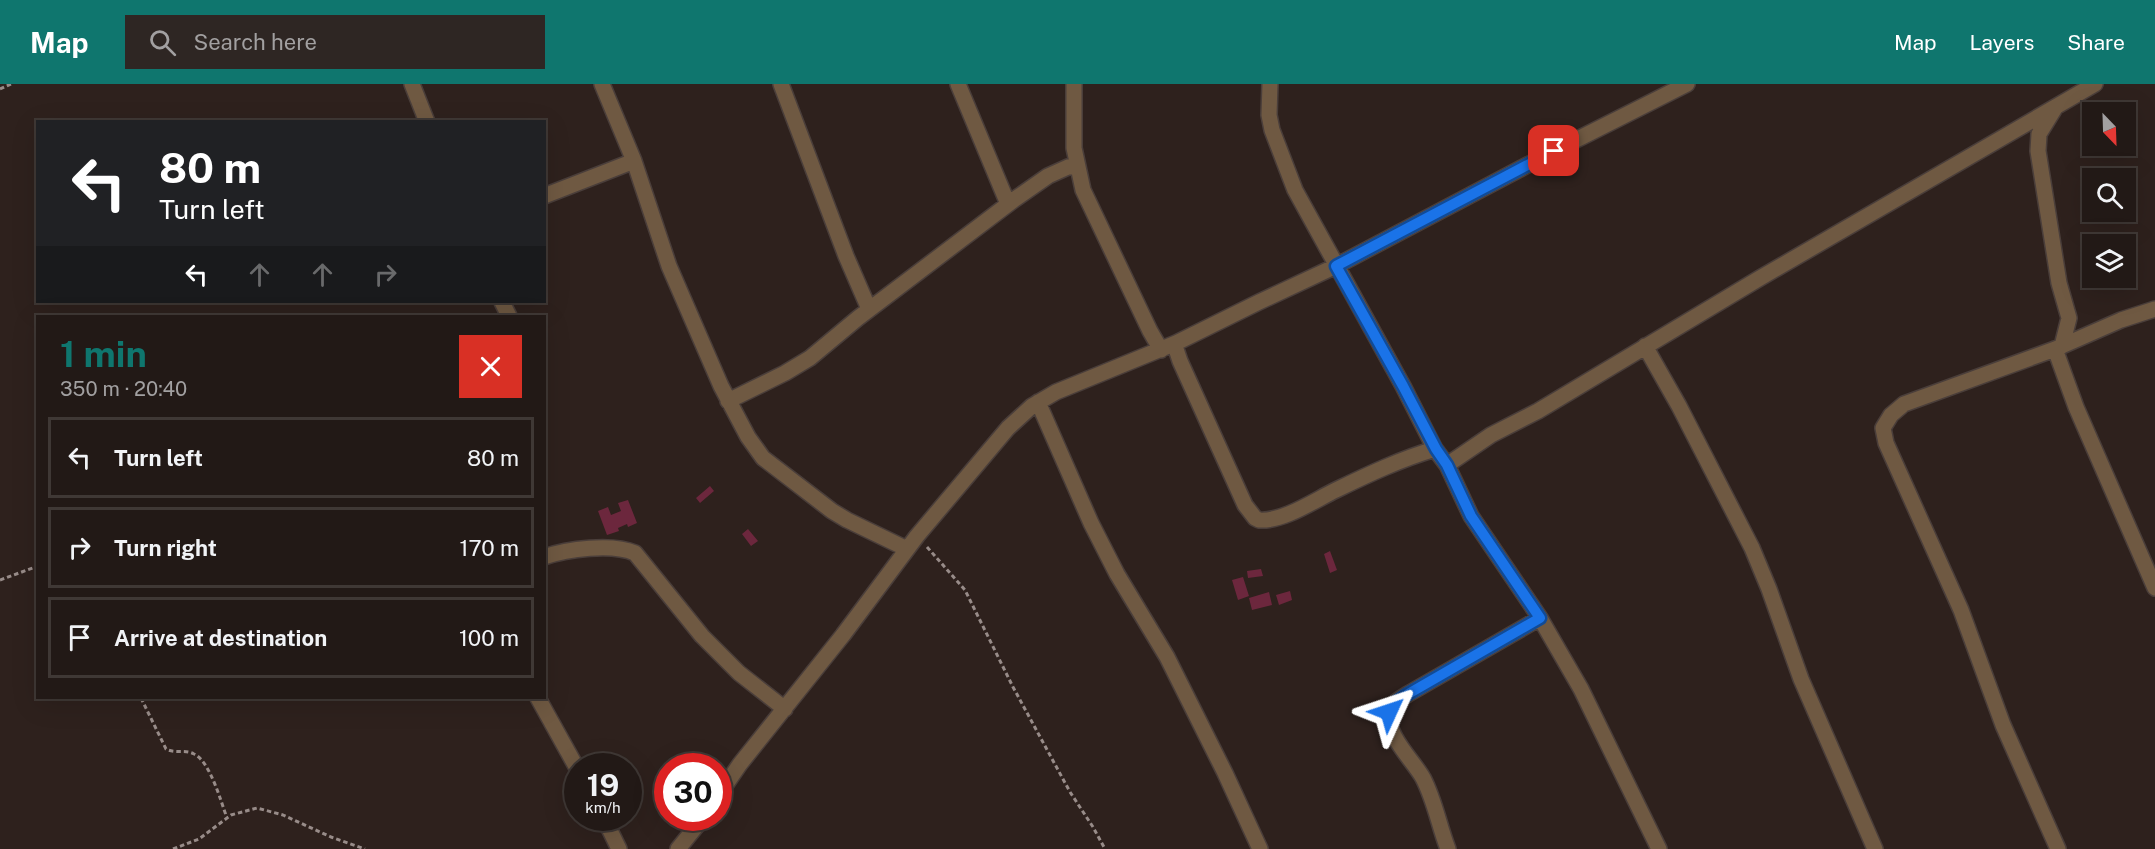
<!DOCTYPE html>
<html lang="en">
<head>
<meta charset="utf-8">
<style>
  body { margin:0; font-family:"Public Sans",sans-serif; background:#2e2623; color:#f1f3f6; height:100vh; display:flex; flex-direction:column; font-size:22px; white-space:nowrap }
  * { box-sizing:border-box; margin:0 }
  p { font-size:20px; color:#a2a0a1 }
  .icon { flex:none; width:33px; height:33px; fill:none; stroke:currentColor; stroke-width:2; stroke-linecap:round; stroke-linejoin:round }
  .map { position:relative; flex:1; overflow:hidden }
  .details { position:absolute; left:36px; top:231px; width:510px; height:384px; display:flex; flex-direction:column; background:#221916; border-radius:0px; box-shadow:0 6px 24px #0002,0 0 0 2px #3f3835 }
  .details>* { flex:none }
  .top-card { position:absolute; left:36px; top:36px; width:510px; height:183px; border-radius:0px; box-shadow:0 6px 24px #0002,0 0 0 2px #3f3835; background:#202124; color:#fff; overflow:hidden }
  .needle { width:39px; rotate:157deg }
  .tools { position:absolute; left:2082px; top:18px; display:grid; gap:12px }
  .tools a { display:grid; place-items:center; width:54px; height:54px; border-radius:0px; background:#221916; box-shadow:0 6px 24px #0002,0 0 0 2px #3f3835; font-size:30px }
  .speed { position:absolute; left:564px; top:669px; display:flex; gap:12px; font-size:30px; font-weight:700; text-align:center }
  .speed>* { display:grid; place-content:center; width:78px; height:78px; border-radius:50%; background:#221916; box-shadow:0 6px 24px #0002,0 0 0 2px #3f3835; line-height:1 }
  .speed small { font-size:15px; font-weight:400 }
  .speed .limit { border:9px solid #d22; background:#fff; color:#111 }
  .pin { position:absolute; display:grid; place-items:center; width:51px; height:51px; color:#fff; margin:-26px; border-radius:12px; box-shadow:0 3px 9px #0006 }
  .me { position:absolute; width:66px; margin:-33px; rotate:48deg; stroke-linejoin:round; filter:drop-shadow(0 0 4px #0008) }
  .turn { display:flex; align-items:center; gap:21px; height:126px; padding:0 24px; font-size:27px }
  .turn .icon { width:78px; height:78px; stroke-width:2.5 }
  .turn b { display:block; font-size:42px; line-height:51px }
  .lanes { display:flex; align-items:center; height:57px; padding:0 24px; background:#0003; justify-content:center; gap:30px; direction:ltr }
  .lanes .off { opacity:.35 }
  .round { display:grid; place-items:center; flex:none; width:63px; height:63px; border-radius:0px; background:#2e2623 }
  .summary { display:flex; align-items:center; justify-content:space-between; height:102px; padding:0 24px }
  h1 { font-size:36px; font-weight:700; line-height:45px; color:#0f766e }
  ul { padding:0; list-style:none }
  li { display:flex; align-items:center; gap:18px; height:81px; margin:0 12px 9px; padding:0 12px; border:3px solid #3f3835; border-radius:0px }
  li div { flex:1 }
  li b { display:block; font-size:22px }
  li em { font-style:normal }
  header { display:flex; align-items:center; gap:36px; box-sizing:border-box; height:84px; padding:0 30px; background:#0f766e; color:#fff }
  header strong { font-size:28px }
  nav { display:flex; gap:33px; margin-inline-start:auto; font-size:21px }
  .search { width:420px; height:54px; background:#2e2623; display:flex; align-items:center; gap:15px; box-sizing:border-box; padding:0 21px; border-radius:0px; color:#a2a0a1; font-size:22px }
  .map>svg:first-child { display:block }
  .building { fill:#6c273d }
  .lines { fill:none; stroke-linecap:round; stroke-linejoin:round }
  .minor-casing { stroke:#4a3e3a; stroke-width:18 }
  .path { stroke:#988c89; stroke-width:3; stroke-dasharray:4.5 3; stroke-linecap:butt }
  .minor { stroke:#6f5942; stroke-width:15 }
  .route-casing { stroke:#114b97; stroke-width:15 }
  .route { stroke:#1a73e8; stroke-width:10 }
</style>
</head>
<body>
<header>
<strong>Map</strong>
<div class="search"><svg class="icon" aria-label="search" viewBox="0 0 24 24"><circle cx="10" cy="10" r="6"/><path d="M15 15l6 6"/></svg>Search here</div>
<nav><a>Map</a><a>Layers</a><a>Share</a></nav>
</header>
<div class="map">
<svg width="2155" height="765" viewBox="0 0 2155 765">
  <rect width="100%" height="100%" fill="#2e211d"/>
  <path class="building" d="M 710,402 L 714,407 L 700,419 L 696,414 Z
    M 628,416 L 637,439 L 628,443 L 627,440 L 618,444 L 619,447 L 607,451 L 598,427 L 608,423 L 611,431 L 621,427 L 618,419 Z
    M 748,445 L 758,457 L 751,462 L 742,450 Z
    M 1330,467 L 1337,486 L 1330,489 L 1324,470 Z
    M 1261,485 L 1263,492 L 1248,494 L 1247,487 Z
    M 1243,493 L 1249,512 L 1238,516 L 1232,496 Z
    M 1290,507 L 1292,516 L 1279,521 L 1276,511 Z
    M 1269,508 L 1272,521 L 1252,526 L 1249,514 Z"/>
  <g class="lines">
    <g class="minor-casing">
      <path id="minor" d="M 412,0 L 427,38
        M 602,0 L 634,77 L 669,182 L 721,302 L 748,353 L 763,374 L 832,427 L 847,436 L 907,465
        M 781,0 L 846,172 L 869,225
        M 958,0 L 1008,120
        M 1074,0 L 1074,64 L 1083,106 L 1150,247 L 1161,266
        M 1270,0 L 1269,31 L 1272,46 L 1295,106 L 1403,302 L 1435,365 L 1447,381 L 1471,432 L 1540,534 L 1581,605 L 1659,765
        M 2055,24 L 2039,50 L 2038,67 L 2059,199 L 2069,234 L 2062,262
        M 544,112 L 634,77
        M 502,218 L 509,232
        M 1176,259 L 1175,262 L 1180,277 L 1245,421 L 1255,434 L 1259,436 C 1283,438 1315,416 1336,406 C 1369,390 1401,375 1435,365
        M 1645,262 L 1679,322 L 1752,464 L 1769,505 L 1801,595 L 1875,765
        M 2055,265 L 2076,323 L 2155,504
        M 728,317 L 785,289 L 810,274 L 858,234 L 1015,115 L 1048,92 L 1068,83 L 1076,82
        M 1038,318 L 1091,439 L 1117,490 L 1167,573 L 1225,689 L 1260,765
        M 1447,381 L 1491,351 L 1538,327 L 1760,194 L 2095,0
        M 544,473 C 567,465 612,459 635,469 L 702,552 L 739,589 L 785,625
        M 538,614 L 578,686
        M 718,712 L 740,680 L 843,551 L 917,452 L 1008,344 L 1032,322 L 1056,308 L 1176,259 L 1259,218 L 1336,182 L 1554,67 L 1687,0
        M 604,734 L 619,765
        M 678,765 L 703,734
        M 1448,765 C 1439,742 1435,717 1423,694 C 1413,676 1386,652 1389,629 C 1390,620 1400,615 1408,610 L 1540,534
        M 2058,765 L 2003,641 L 1961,526 L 1886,359 L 1883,344 L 1891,331 L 1904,320 L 2055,265 L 2121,236 L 2155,225"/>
    </g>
    <path class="path" d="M 0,5 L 11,0
      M 927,463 L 965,506 L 1013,603 L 1070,708 L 1093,743 L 1105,765
      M 0,496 L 38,482
      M 141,614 L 166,665 C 175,670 185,665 194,670 C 210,677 221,718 227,734
      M 173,765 L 199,755 L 231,731 L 257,724 L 283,731 L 331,753 L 365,765"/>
    <use href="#minor" class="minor"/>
  </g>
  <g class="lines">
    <g class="route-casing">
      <path id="route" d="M 1389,628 L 1392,621 L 1408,610 L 1540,534 L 1471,432 L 1447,381 L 1436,365 L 1403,302 L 1336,182 L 1554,67"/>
    </g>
    <use href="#route" class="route"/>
  </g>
</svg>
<div class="tools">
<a><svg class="needle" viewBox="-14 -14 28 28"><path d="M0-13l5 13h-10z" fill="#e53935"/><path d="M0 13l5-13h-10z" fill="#a2a0a1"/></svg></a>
<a><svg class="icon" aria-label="search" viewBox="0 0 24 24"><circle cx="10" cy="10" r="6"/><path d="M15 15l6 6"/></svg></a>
<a><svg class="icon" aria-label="layers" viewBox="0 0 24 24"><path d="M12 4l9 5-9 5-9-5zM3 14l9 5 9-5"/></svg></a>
</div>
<div class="speed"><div>19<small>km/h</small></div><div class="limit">30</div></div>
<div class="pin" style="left:1554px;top:67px;background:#d93025"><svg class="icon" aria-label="arrive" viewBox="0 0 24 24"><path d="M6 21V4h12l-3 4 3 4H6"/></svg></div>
<svg class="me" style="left:1389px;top:628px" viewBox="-20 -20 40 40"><path d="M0-17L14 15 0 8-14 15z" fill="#1a73e8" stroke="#fff" stroke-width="4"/></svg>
<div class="top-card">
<div class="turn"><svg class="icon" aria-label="left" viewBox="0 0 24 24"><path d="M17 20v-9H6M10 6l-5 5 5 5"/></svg><div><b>80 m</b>Turn left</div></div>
<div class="lanes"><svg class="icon" aria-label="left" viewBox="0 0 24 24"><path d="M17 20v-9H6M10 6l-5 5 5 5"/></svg><svg class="icon off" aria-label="ahead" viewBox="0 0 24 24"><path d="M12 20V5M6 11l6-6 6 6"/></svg><svg class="icon off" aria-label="ahead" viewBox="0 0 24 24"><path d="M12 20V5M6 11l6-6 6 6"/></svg><svg class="icon off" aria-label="right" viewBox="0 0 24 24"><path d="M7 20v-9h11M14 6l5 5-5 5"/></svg></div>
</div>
<section class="details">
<div class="summary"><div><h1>1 min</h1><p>350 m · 20:40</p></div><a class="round" style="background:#d93025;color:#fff"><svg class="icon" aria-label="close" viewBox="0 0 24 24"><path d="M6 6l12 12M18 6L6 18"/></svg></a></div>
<ul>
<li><svg class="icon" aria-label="left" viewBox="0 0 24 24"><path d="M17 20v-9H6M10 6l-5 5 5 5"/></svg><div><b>Turn left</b></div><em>80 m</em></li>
<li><svg class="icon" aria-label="right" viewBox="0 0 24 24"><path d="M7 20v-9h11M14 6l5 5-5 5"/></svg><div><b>Turn right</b></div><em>170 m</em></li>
<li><svg class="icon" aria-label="arrive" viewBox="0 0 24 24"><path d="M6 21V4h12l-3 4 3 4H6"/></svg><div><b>Arrive at destination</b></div><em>100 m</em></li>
</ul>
</section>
</div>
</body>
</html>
